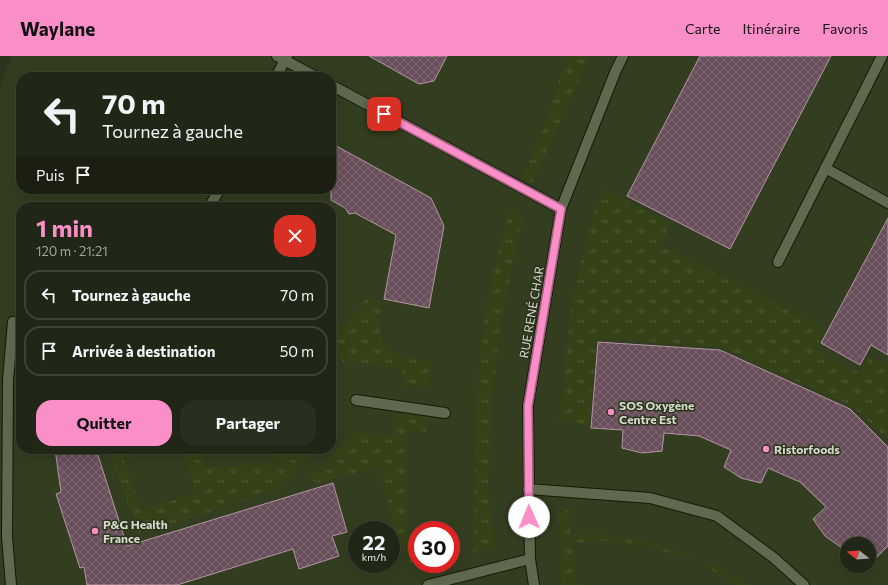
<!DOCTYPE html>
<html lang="fr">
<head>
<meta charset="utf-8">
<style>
  body { margin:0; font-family:Commissioner,sans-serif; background:#292f1f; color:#f1f3f6; height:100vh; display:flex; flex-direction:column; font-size:15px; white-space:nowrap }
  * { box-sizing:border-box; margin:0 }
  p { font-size:13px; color:#a2a5a1 }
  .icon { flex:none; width:22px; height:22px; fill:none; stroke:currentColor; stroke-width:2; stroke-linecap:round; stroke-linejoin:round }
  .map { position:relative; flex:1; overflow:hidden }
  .panel { position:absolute; left:16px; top:146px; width:320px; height:252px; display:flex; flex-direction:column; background:#212716; border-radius:16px; box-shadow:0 4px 16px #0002,0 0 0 1px #3e4435 }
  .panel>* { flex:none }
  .top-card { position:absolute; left:16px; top:16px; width:320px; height:122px; border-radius:16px; box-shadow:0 4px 16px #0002,0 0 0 1px #3e4435; background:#212716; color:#f1f3f6; overflow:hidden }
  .needle { width:26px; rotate:287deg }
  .tools { position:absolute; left:840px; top:481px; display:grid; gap:8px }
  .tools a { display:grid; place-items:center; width:36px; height:36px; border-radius:50%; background:#212716; box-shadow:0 4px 16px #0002,0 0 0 1px #3e4435; font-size:20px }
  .speed { position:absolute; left:348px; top:465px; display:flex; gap:8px; font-size:20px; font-weight:700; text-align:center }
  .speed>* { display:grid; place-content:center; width:52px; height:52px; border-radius:50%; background:#212716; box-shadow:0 4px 16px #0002,0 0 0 1px #3e4435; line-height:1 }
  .speed small { font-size:10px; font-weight:400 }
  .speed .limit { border:6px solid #d22; background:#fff; color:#111 }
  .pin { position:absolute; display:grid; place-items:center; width:34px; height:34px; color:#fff; margin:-17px; border-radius:8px; box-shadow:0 2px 6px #0006 }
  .me { position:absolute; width:44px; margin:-22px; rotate:359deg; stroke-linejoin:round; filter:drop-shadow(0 0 3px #0008) }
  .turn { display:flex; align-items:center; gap:14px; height:84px; padding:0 20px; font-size:18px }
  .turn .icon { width:52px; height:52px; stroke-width:2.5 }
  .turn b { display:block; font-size:28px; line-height:34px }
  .then { display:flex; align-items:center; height:38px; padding:0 20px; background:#0003; gap:8px; font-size:15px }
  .round { display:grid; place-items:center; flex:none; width:42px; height:42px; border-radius:16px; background:#292f1f }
  .summary { display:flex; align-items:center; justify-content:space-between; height:68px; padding:0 20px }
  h1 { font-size:24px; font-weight:700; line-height:30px; color:#fa8fc8 }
  .button { display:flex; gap:8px; margin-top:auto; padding:8px 20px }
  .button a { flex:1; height:46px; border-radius:16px; background:#fa8fc8; color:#111; font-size:16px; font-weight:700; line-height:46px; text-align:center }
  .button a+a { background:#292f1f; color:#f1f3f6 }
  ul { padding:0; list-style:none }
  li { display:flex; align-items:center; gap:12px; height:50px; margin:0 8px 6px; padding:0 12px; border:2px solid #3e4435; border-radius:16px }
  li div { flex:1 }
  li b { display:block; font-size:15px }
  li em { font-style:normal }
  header { display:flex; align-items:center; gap:24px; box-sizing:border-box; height:56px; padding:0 20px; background:#fa8fc8; color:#111 }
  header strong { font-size:19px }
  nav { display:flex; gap:22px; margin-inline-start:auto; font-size:14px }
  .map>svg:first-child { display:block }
  .built { fill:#333d1f; fill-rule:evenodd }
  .grass { fill:url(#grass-tufts) }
  .building { fill:url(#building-cross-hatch); stroke:#b396a4 }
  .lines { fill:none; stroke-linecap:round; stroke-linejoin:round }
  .lane-casing { stroke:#141b06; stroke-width:12 }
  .street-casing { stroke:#141b06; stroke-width:12 }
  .lane { stroke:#606950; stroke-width:10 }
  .street { stroke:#606950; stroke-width:10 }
  .route-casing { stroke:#a25d82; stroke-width:10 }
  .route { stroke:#fa8fc8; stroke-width:7 }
  .poi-dot { fill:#fa8fc8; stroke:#2c341d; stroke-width:1.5 }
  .labels { text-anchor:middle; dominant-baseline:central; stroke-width:3; stroke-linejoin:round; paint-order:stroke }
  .street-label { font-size:12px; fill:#d4dacb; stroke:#2c341d }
  .poi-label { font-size:12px; font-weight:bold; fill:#d4dacb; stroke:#2c341d; text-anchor:start }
</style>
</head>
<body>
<header>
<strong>Waylane</strong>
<nav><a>Carte</a><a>Itinéraire</a><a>Favoris</a></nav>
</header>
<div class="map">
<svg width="888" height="529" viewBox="0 0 888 529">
  <defs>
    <pattern id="grass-tufts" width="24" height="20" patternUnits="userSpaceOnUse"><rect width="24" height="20" fill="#354117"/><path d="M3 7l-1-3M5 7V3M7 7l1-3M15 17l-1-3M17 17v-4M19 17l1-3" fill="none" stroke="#515c37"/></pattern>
    <pattern id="building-cross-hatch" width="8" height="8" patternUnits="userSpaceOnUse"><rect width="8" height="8" fill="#694f5c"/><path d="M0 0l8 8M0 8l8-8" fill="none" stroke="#7e6872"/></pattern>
  </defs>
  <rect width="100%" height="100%" fill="#2c341d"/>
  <path class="built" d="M 11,0 L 888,0 L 888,529 L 0,529 L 0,34 ZM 21,21 L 331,21 L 331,133 L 21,133 ZM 21,151 L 331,151 L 331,393 L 21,393 ZM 357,474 L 391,474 L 391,508 L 357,508 ZM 417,474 L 451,474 L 451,508 L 417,508 ZM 847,488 L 869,488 L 869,510 L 847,510 Z"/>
  <path class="grass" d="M 567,0 L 590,0 L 532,128 L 522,123 L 549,55 Z
    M 604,133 L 670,168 L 661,189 L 826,274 L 815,293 L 860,317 L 870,301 L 888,310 L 888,384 L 853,350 L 719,291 L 597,282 L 589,370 L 559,365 L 572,243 L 592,161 Z
    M 511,151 L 525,162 L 518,180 L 499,280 L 492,345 L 488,434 L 495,490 L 473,497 C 476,436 474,375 479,315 C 483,259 494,204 511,151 Z
    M 366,242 L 382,246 C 379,259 376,287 390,295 C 400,301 421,304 432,305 L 428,332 L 403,330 L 402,313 L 343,306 L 338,302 L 331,302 L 331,263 L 347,271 Z
    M 395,358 L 427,361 L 427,376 L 408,375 L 408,493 L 417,493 L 417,508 L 431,508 L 431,510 L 419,510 L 409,508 L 393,471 L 379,410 L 317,427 L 309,424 L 309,420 L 356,376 L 391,380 Z
    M 110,393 L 135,393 L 131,402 L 124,403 L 141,454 L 196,437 L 182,393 L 201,393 L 206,411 L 271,408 L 274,394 L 319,393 L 276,434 L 140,479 L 108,396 Z
    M 559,451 L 569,454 L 570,479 L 606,479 L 641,484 L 690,499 L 689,503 L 652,492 L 605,485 L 572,487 L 577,529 L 563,529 L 561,517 Z
    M 710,506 L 743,527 L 746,529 L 737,529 L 708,512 Z"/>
  <path class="building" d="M 369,0 L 447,0 L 434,25 L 419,28 Z
    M 700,0 L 831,0 L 730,193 L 627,140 Z
    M 331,87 L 431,142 L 444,170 L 429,252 L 384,243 L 396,179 L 355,157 L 349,158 L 345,152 L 331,144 Z
    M 888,162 L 888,299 L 871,289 L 860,309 L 821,287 Z
    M 598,286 L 720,294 L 850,353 L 888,391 L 888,490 L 877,501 L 869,493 L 869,488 L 864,488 L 855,480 L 842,492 L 825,480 L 813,463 L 826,451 L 800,426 L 768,412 L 761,427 L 741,422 L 724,411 L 731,394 L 699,380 L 664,377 L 662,395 L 642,397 L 622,392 L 623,374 L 591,372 Z
    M 55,393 L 96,393 L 127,490 L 333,427 L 347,476 L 332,480 L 339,500 L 299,513 L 293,493 L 177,529 L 87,529 L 84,511 L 80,512 L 56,438 L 61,436 Z"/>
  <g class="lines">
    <g class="lane-casing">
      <path id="lane" d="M 277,0 L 316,21
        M 276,21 L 287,0
        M 331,29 L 561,153
        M 825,112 L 888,147
        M 209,151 L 220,133
        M 778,206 L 882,0
        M 356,344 L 445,357
        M 528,433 L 650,442 L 717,460 L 774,502 L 804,529
        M 11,529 L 7,481 L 8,324 L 13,266 L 21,266
        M 428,529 L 530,503"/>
    </g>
    <g class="street-casing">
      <path id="street" d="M 534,529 L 530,503 L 528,350 L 561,153 L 616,14 L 623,0"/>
    </g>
    <use href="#lane" class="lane"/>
    <use href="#street" class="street"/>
  </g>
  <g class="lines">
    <g class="route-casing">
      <path id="route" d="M 384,58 L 561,153 L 528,350 L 529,461"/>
    </g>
    <use href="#route" class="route"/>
  </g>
  <g class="poi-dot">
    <circle cx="611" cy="356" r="4"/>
    <circle cx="766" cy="393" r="4"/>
    <circle cx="95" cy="475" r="4"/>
  </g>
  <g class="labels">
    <g class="street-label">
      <text transform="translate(531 256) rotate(-80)">RUE RENÉ CHAR</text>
    </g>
    <g class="poi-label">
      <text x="619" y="349">SOS Oxygène<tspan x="619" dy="14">Centre Est</tspan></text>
      <text x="774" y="393">Ristorfoods</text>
      <text x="103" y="468">P&amp;G Health<tspan x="103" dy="14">France</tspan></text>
    </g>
  </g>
</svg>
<div class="tools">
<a><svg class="needle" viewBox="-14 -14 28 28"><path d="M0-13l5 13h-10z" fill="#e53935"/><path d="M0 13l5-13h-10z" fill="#a2a5a1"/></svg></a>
</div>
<div class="speed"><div>22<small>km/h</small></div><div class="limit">30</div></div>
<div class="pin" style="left:384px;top:58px;background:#d93025"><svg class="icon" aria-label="arrive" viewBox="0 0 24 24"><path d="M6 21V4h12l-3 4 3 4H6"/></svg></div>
<svg class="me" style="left:529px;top:461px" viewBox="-20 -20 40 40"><circle r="19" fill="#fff"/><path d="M0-13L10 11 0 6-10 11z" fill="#fa8fc8"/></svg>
<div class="top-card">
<div class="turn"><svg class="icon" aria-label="left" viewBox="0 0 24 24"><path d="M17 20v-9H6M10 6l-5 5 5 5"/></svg><div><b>70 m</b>Tournez à gauche</div></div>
<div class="then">Puis<svg class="icon" aria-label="arrive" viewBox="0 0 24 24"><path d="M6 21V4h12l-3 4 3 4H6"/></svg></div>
</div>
<section class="panel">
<div class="summary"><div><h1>1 min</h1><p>120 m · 21:21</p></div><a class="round" style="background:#d93025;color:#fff"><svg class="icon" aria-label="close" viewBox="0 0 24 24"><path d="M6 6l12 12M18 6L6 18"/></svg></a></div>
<ul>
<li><svg class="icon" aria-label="left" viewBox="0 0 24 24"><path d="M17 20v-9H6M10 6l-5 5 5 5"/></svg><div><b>Tournez à gauche</b></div><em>70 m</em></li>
<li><svg class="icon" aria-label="arrive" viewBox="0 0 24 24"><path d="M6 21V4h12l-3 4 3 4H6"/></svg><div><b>Arrivée à destination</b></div><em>50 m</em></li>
</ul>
<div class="button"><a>Quitter</a><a>Partager</a></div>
</section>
</div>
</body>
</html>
